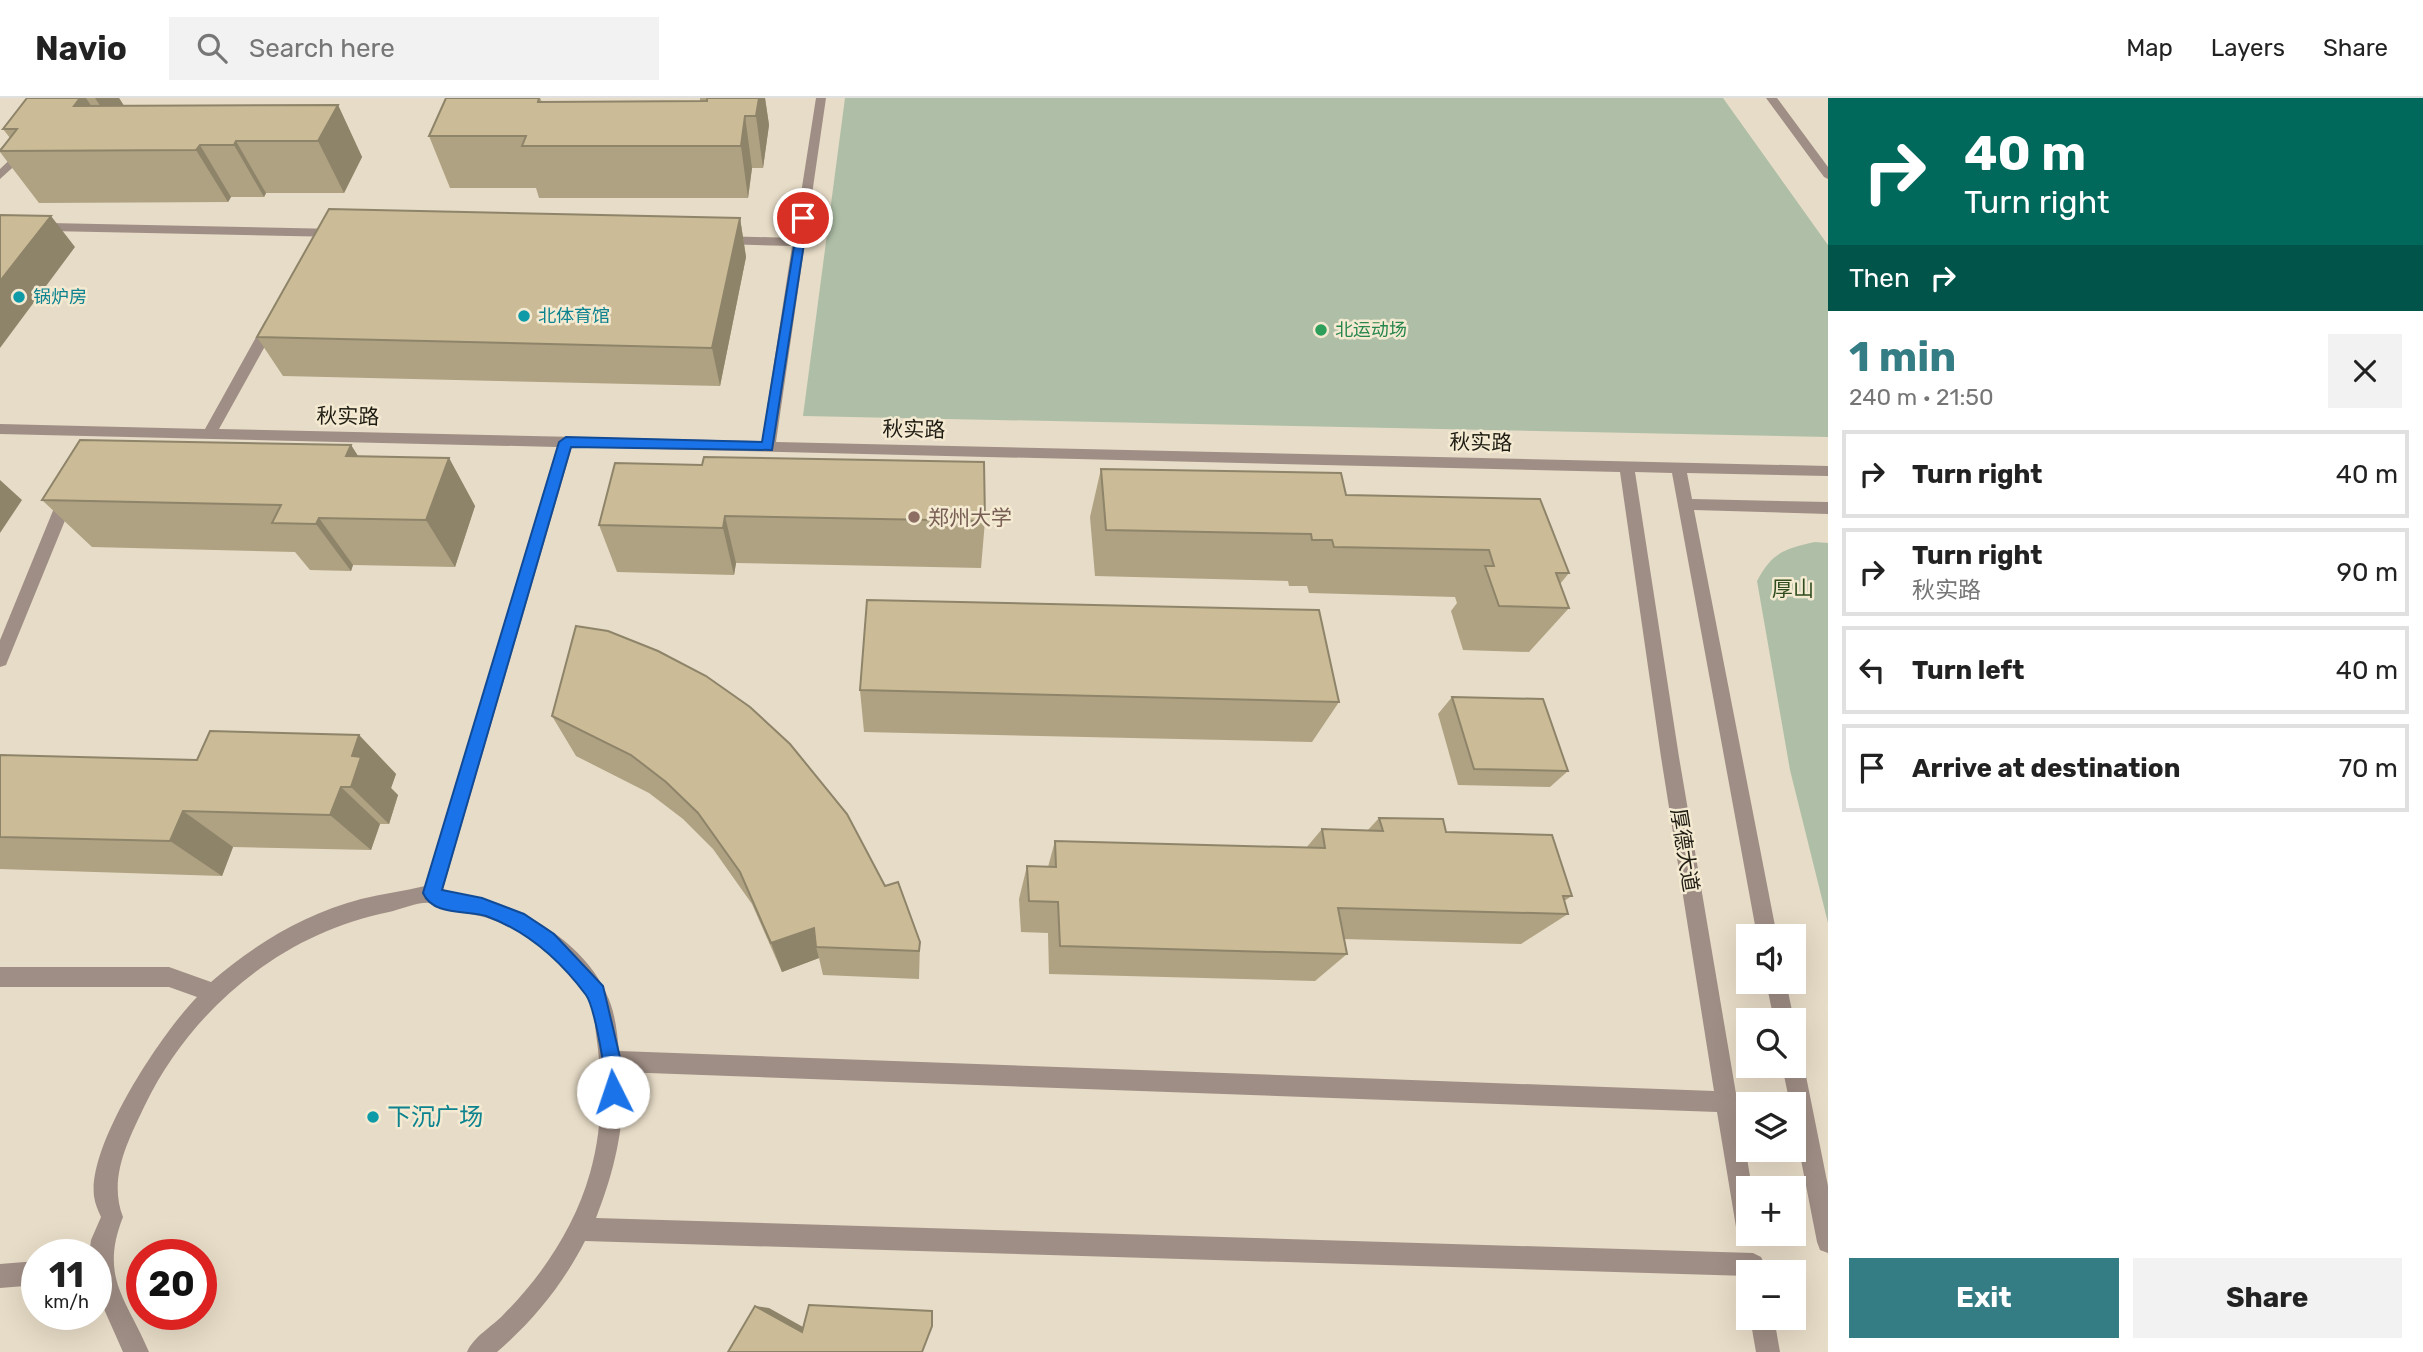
<!DOCTYPE html>
<html lang="en">
<head>
<meta charset="utf-8">
<style>
  body { margin:0; font-family:Rubik,"Noto Sans SC",sans-serif; background:#f2f2f2; color:#222; height:100vh; display:flex; flex-direction:column; font-size:26px; white-space:nowrap }
  * { box-sizing:border-box; margin:0 }
  p { font-size:23px; color:#767676 }
  .icon { flex:none; width:38px; height:38px; fill:none; stroke:currentColor; stroke-width:2; stroke-linecap:round; stroke-linejoin:round }
  .map { position:relative; flex:1; overflow:hidden }
  .sheet { display:flex; flex-direction:column; background:#fff; width:595px }
  .sheet>* { flex:none }
  .banner { background:#00695c; color:#fff; overflow:hidden }
  .buttons { position:absolute; left:1736px; top:826px; display:grid; gap:14px }
  .buttons a { display:grid; place-items:center; width:70px; height:70px; border-radius:0px; background:#fff; box-shadow:0 7px 28px #0002; font-size:35px }
  .speed { position:absolute; left:21px; top:1141px; display:flex; gap:14px; font-size:35px; font-weight:700; text-align:center }
  .speed>* { display:grid; place-content:center; width:91px; height:91px; border-radius:50%; background:#fff; box-shadow:0 7px 28px #0002; line-height:1 }
  .speed small { font-size:18px; font-weight:400 }
  .speed .limit { border:10px solid #d22; background:#fff; color:#111 }
  .pin { position:absolute; display:grid; place-items:center; width:60px; height:60px; color:#fff; margin:-30px; border:4px solid #fff; border-radius:50%; box-shadow:0 2px 7px #0007 }
  .me { position:absolute; width:77px; margin:-38px; rotate:356deg; stroke-linejoin:round; filter:drop-shadow(0 0 5px #0008) }
  .turn { display:flex; align-items:center; gap:24px; height:147px; padding:0 21px; font-size:32px }
  .turn .icon { width:91px; height:91px; stroke-width:2.5 }
  .turn b { display:block; font-size:49px; line-height:60px }
  .then { display:flex; align-items:center; height:66px; padding:0 21px; background:#0003; gap:14px; font-size:26px }
  .round { display:grid; place-items:center; flex:none; width:74px; height:74px; border-radius:0px; background:#f2f2f2 }
  .head { display:flex; align-items:center; justify-content:space-between; height:119px; padding:0 21px }
  h1 { font-size:42px; font-weight:700; line-height:52px; color:#357d84 }
  .primary-button { display:flex; gap:14px; margin-top:auto; padding:14px 21px }
  .primary-button a { flex:1; height:80px; border-radius:0px; background:#357d84; color:#fff; font-size:28px; font-weight:700; line-height:80px; text-align:center }
  .primary-button a+a { background:#f2f2f2; color:#222 }
  ul { padding:0; list-style:none }
  li { display:flex; align-items:center; gap:21px; height:88px; margin:0 14px 10px; padding:0 7px; border:4px solid #e0e0e0; border-radius:0px }
  li div { flex:1 }
  li b { display:block; font-size:26px }
  li em { font-style:normal }
  header { display:flex; align-items:center; gap:42px; box-sizing:border-box; height:98px; padding:0 35px; background:#fff; border-bottom:2px solid #e0e0e0 }
  header strong { font-size:33px }
  nav { display:flex; gap:38px; margin-inline-start:auto; font-size:24px }
  .search { width:490px; height:63px; background:#f2f2f2; display:flex; align-items:center; gap:18px; box-sizing:border-box; padding:0 24px; border-radius:0px; color:#767676; font-size:26px }
  main { display:flex; flex:1; min-height:0 }
  .map>svg:first-child { display:block }
  .education { fill:#e7dcc7; fill-rule:evenodd }
  .green { fill:#afbfa7 }
  .lines { fill:none; stroke-linecap:round; stroke-linejoin:round }
  .minor { fill:#9f8e85; fill-rule:evenodd }
  .wall { fill:#afa282 }
  .shaded-wall { fill:#8e846a }
  .building { fill:#cbbc97; stroke:#8e846a; stroke-width:2 }
  .route { fill:#1a73e8; stroke:#114b97; stroke-width:2 }
  .culture-dot { fill:#0f9aa8; stroke:#f4ead2; stroke-width:2.5 }
  .leisure-dot { fill:#2e9e5b; stroke:#f4ead2; stroke-width:2.5 }
  .education-dot { fill:#8d6e63; stroke:#f4ead2; stroke-width:2.5 }
  .labels { text-anchor:middle; dominant-baseline:central; stroke-width:5; stroke-linejoin:round; paint-order:stroke }
  .far-culture-label { font-size:18px; fill:#0d838f; stroke:#f4ead2; text-anchor:start }
  .far-leisure-label { font-size:18px; fill:#27864d; stroke:#f4ead2; text-anchor:start }
  .street-label { font-size:21px; fill:#1f1c13; stroke:#f4ead2 }
  .education-label { font-size:21px; fill:#785e54; stroke:#f4ead2; text-anchor:start }
  .park-label { font-size:21px; fill:#304d1d; stroke:#f4ead2 }
  .near-culture-label { font-size:24px; fill:#0d838f; stroke:#f4ead2; text-anchor:start }
</style>
</head>
<body>
<header>
<strong>Navio</strong>
<div class="search"><svg class="icon" aria-label="search" viewBox="0 0 24 24"><circle cx="10" cy="10" r="6"/><path d="M15 15l6 6"/></svg>Search here</div>
<nav><a>Map</a><a>Layers</a><a>Share</a></nav>
</header>
<main>
<div class="map">
<svg width="1828" height="1254" viewBox="0 0 1828 1254">
  <rect width="100%" height="100%" fill="#f4ead2"/>
  <path class="education" d="M 0,0 L 1828,0 L 1828,1254 L 0,1254 ZM 1748,838 L 1794,838 L 1794,884 L 1748,884 ZM 1748,922 L 1794,922 L 1794,968 L 1748,968 ZM 1748,1006 L 1794,1006 L 1794,1052 L 1748,1052 ZM 1748,1090 L 1794,1090 L 1794,1136 L 1748,1136 ZM 37,1157 L 96,1157 L 96,1216 L 37,1216 ZM 142,1157 L 201,1157 L 201,1216 L 142,1216 ZM 1748,1174 L 1794,1174 L 1794,1220 L 1748,1220 Z"/>
  <path class="green" d="M 845,0 L 1723,0 L 1828,147 L 1828,339 L 803,318 Z
    M 1815,444 L 1828,445 L 1828,825 L 1790,672 L 1757,483 C 1772,455 1783,451 1815,444 Z"/>
  <g class="lines">
    <path class="minor" d="M 816,0 L 826,0 L 776,344 L 1828,368 L 1828,378 L 1687,375 L 1692,401 L 1828,404 L 1828,416 L 1694,412 L 1777,838 L 1757,838 L 1672,375 L 1635,374 L 1679,659 L 1752,1090 L 1748,1090 L 1748,1136 L 1759,1136 L 1756,1143 L 1748,1146 L 1740,1143 L 1737,1135 L 1717,1014 L 621,974 C 627,1024 614,1074 596,1120 L 1753,1155 L 1761,1159 L 1765,1167 L 1762,1174 L 1748,1174 L 1748,1178 L 585,1143 C 563,1186 534,1222 497,1254 L 467,1254 C 474,1238 492,1229 504,1216 C 543,1177 575,1128 590,1075 C 603,1029 603,983 596,936 C 595,926 594,914 590,904 C 575,873 530,836 498,824 C 483,817 467,816 451,812 C 445,811 438,806 431,805 C 420,803 401,811 389,814 C 283,835 192,910 145,1007 C 128,1043 108,1080 123,1119 C 99,1180 127,1201 149,1254 L 123,1254 L 96,1193 L 96,1157 L 89,1157 L 91,1142 L 101,1119 C 98,1112 95,1106 94,1098 C 88,1046 161,936 197,899 L 169,889 L 0,889 L 0,869 L 169,869 L 211,884 C 255,846 304,816 361,801 C 382,796 404,793 425,788 L 557,349 L 0,336 L 0,326 L 205,331 L 265,223 L 272,219 L 279,223 L 219,331 L 762,343 L 792,148 L 721,146 L 715,142 L 721,138 L 794,140 ZM 572,349 L 1620,374 L 1661,659 L 1714,993 L 619,953 C 617,933 615,913 606,895 C 588,854 541,821 500,806 C 482,799 461,799 443,791 Z
      M 1766,0 L 1777,0 L 1828,69 L 1828,81 L 1824,79 Z
      M 22,50 L 32,52 L 0,81 L 0,71 Z
      M 0,124 L 339,131 L 345,135 L 339,139 L 0,132 Z
      M 67,392 L 75,398 L 8,562 L 6,567 L 0,569 L 0,542 L 59,398 Z
      M 1766,884 L 1786,884 L 1794,922 L 1794,923 L 1774,922 Z
      M 1794,958 L 1800,961 L 1804,968 L 1828,1088 L 1828,1155 L 1820,1152 L 1817,1144 L 1794,1026 L 1794,1006 L 1790,1006 L 1782,968 L 1794,968 Z
      M 37,1163 L 37,1187 L 0,1190 L 0,1166 Z
      M 1750,1220 L 1774,1220 L 1780,1254 L 1756,1254 Z"/>
  </g>
  <path class="wall" d="M 27,0 L 119,0 L 124,8 L 338,7 L 362,59 L 344,95 L 266,95 L 264,99 L 231,99 L 228,104 L 39,105 L 0,54 L 0,51 L 10,40 L 3,31 Z
    M 446,0 L 540,0 L 542,4 L 700,3 L 700,0 L 765,0 L 769,27 L 763,70 L 752,70 L 748,100 L 539,100 L 536,90 L 450,90 L 429,38 Z
    M 740,120 L 746,159 L 720,288 L 283,278 L 257,239 Z
    M 351,347 L 358,358 L 449,360 L 475,408 L 455,469 L 353,467 L 351,473 L 310,472 L 295,454 L 92,449 L 42,402 Z
    M 615,365 L 985,423 L 981,470 L 736,465 L 734,477 L 617,474 L 599,427 Z
    M 1101,371 L 1346,397 L 1569,475 L 1560,486 L 1569,510 L 1529,554 L 1463,552 L 1451,513 L 1457,505 L 1455,499 L 1309,495 L 1307,488 L 1289,488 L 1288,483 L 1095,478 L 1090,419 Z
    M 576,528 L 885,788 L 920,844 L 919,881 L 823,877 L 819,860 L 782,874 L 752,806 L 713,751 L 683,721 L 649,695 L 576,658 L 552,618 Z
    M 860,592 L 1339,604 L 1312,644 L 864,634 Z
    M 1452,599 L 1568,673 L 1550,689 L 1458,687 L 1438,616 Z
    M 359,637 L 396,676 L 391,690 L 398,697 L 389,726 L 380,726 L 371,752 L 233,749 L 222,778 L 0,771 L 0,657 L 197,662 Z
    M 1379,720 L 1446,734 L 1572,798 L 1564,803 L 1568,816 L 1521,846 L 1344,841 L 1347,856 L 1315,883 L 1049,876 L 1048,835 L 1021,834 L 1019,801 L 1027,768 L 1048,769 L 1055,743 L 1306,750 L 1322,731 L 1368,732 Z"/>
  <path class="shaded-wall" d="M 80,0 L 86,0 L 118,48 L 74,8 Z
    M 95,0 L 119,0 L 139,31 L 127,48 Z
    M 759,0 L 765,0 L 769,27 L 763,70 L 756,18 Z
    M 338,7 L 362,59 L 344,95 L 318,43 Z
    M 745,18 L 752,70 L 748,100 L 741,48 Z
    M 236,43 L 266,95 L 264,99 L 234,47 Z
    M 200,47 L 231,99 L 228,104 L 196,52 Z
    M 51,118 L 75,149 L 0,250 L 0,183 Z
    M 740,120 L 746,159 L 720,288 L 712,250 Z
    M 351,347 L 382,396 L 346,358 Z
    M 449,360 L 475,408 L 455,469 L 426,422 Z
    M 0,382 L 22,402 L 0,435 Z
    M 725,418 L 736,465 L 734,477 L 723,430 Z
    M 319,420 L 353,467 L 351,473 L 316,426 Z
    M 359,637 L 396,676 L 391,690 L 398,697 L 389,726 L 351,689 L 352,658 Z
    M 341,689 L 380,726 L 371,752 L 330,717 Z
    M 183,713 L 233,749 L 222,778 L 170,743 Z
    M 814,830 L 816,849 L 819,860 L 782,874 L 771,845 Z
    M 755,1208 L 769,1210 L 812,1234 L 802,1234 Z"/>
  <path class="building" d="M 27,0 L 80,0 L 74,8 L 338,7 L 318,43 L 236,43 L 234,47 L 200,47 L 196,52 L 0,53 L 17,31 L 3,31 Z
    M 446,0 L 539,0 L 538,4 L 707,3 L 707,0 L 759,0 L 756,18 L 745,18 L 741,48 L 522,48 L 526,38 L 429,38 Z
    M 329,111 L 740,120 L 712,250 L 257,239 Z
    M 0,117 L 51,118 L 0,183 Z
    M 80,342 L 351,347 L 346,358 L 449,360 L 426,422 L 319,420 L 316,426 L 272,425 L 281,407 L 42,402 Z
    M 704,359 L 984,364 L 985,423 L 725,418 L 723,430 L 599,427 L 615,365 L 702,367 Z
    M 1101,371 L 1341,375 L 1346,397 L 1540,401 L 1569,475 L 1556,475 L 1569,510 L 1499,508 L 1485,468 L 1494,468 L 1489,452 L 1334,449 L 1332,442 L 1312,442 L 1311,436 L 1106,432 Z
    M 867,502 L 1319,512 L 1339,604 L 860,592 Z
    M 576,528 L 608,533 L 658,553 L 706,578 L 750,609 L 790,646 L 847,716 L 885,788 L 898,784 L 920,844 L 919,853 L 816,849 L 814,830 L 771,845 L 740,774 L 698,715 L 666,684 L 631,657 L 552,618 Z
    M 1452,599 L 1543,601 L 1568,673 L 1474,671 Z
    M 210,633 L 359,637 L 352,658 L 361,659 L 351,689 L 341,689 L 330,717 L 183,713 L 170,743 L 0,739 L 0,657 L 197,662 Z
    M 1379,720 L 1443,721 L 1446,734 L 1552,737 L 1572,798 L 1563,798 L 1568,816 L 1338,810 L 1347,856 L 1060,848 L 1058,804 L 1029,803 L 1027,768 L 1056,769 L 1055,743 L 1325,750 L 1322,731 L 1383,733 Z
    M 809,1207 L 932,1213 L 932,1228 L 922,1254 L 728,1254 L 755,1208 L 802,1234 Z"/>
  <path class="route" d="M 799,118 L 808,120 L 772,352 L 571,349 L 442,792 L 482,800 L 524,816 L 554,836 L 603,888 L 623,972 L 620,1001 L 613,1004 L 606,1001 C 603,992 604,984 604,975 C 603,960 594,908 586,897 C 560,862 527,833 486,818 C 466,812 433,818 423,795 L 559,344 L 566,339 L 762,344 Z"/>
  <g class="culture-dot">
    <circle cx="19" cy="199" r="7"/>
    <circle cx="524" cy="218" r="7"/>
    <circle cx="373" cy="1019" r="7"/>
  </g>
  <circle class="leisure-dot" cx="1321" cy="232" r="7"/>
  <circle class="education-dot" cx="914" cy="419" r="7"/>
  <g class="labels">
    <g class="far-culture-label">
      <text x="33" y="199">锅炉房</text>
      <text x="538" y="218">北体育馆</text>
    </g>
    <g class="far-leisure-label">
      <text x="1335" y="232">北运动场</text>
    </g>
    <g class="street-label">
      <text transform="translate(348 318) rotate(1)">秋实路</text>
      <text transform="translate(914 331) rotate(1)">秋实路</text>
      <text transform="translate(1481 344) rotate(1)">秋实路</text>
      <text transform="translate(1685 752) rotate(81)">厚德大道</text>
    </g>
    <g class="education-label">
      <text x="928" y="419">郑州大学</text>
    </g>
    <g class="park-label">
      <text x="1793" y="490">厚山</text>
    </g>
    <g class="near-culture-label">
      <text x="387" y="1019">下沉广场</text>
    </g>
  </g>
</svg>
<div class="buttons">
<a><svg class="icon" aria-label="sound" viewBox="0 0 24 24"><path d="M4 9h4l5-4v14l-5-4H4zM17 9q2 3 0 6"/></svg></a>
<a><svg class="icon" aria-label="search" viewBox="0 0 24 24"><circle cx="10" cy="10" r="6"/><path d="M15 15l6 6"/></svg></a>
<a><svg class="icon" aria-label="layers" viewBox="0 0 24 24"><path d="M12 4l9 5-9 5-9-5zM3 14l9 5 9-5"/></svg></a>
<a>+</a>
<a>−</a>
</div>
<div class="speed"><div>11<small>km/h</small></div><div class="limit">20</div></div>
<div class="pin" style="left:803px;top:120px;background:#d93025"><svg class="icon" aria-label="arrive" viewBox="0 0 24 24"><path d="M6 21V4h12l-3 4 3 4H6"/></svg></div>
<svg class="me" style="left:613px;top:994px" viewBox="-20 -20 40 40"><circle r="19" fill="#fff"/><path d="M0-13L10 11 0 6-10 11z" fill="#1a73e8"/></svg>
</div>
<section class="sheet">
<div class="banner">
<div class="turn"><svg class="icon" aria-label="right" viewBox="0 0 24 24"><path d="M7 20v-9h11M14 6l5 5-5 5"/></svg><div><b>40 m</b>Turn right</div></div>
<div class="then">Then<svg class="icon" aria-label="right" viewBox="0 0 24 24"><path d="M7 20v-9h11M14 6l5 5-5 5"/></svg></div>
</div>
<div class="head"><div><h1>1 min</h1><p>240 m · 21:50</p></div><a class="round"><svg class="icon" aria-label="close" viewBox="0 0 24 24"><path d="M6 6l12 12M18 6L6 18"/></svg></a></div>
<ul>
<li><svg class="icon" aria-label="right" viewBox="0 0 24 24"><path d="M7 20v-9h11M14 6l5 5-5 5"/></svg><div><b>Turn right</b></div><em>40 m</em></li>
<li><svg class="icon" aria-label="right" viewBox="0 0 24 24"><path d="M7 20v-9h11M14 6l5 5-5 5"/></svg><div><b>Turn right</b><p>秋实路</p></div><em>90 m</em></li>
<li><svg class="icon" aria-label="left" viewBox="0 0 24 24"><path d="M17 20v-9H6M10 6l-5 5 5 5"/></svg><div><b>Turn left</b></div><em>40 m</em></li>
<li><svg class="icon" aria-label="arrive" viewBox="0 0 24 24"><path d="M6 21V4h12l-3 4 3 4H6"/></svg><div><b>Arrive at destination</b></div><em>70 m</em></li>
</ul>
<div class="primary-button"><a>Exit</a><a>Share</a></div>
</section>
</main>
</body>
</html>
